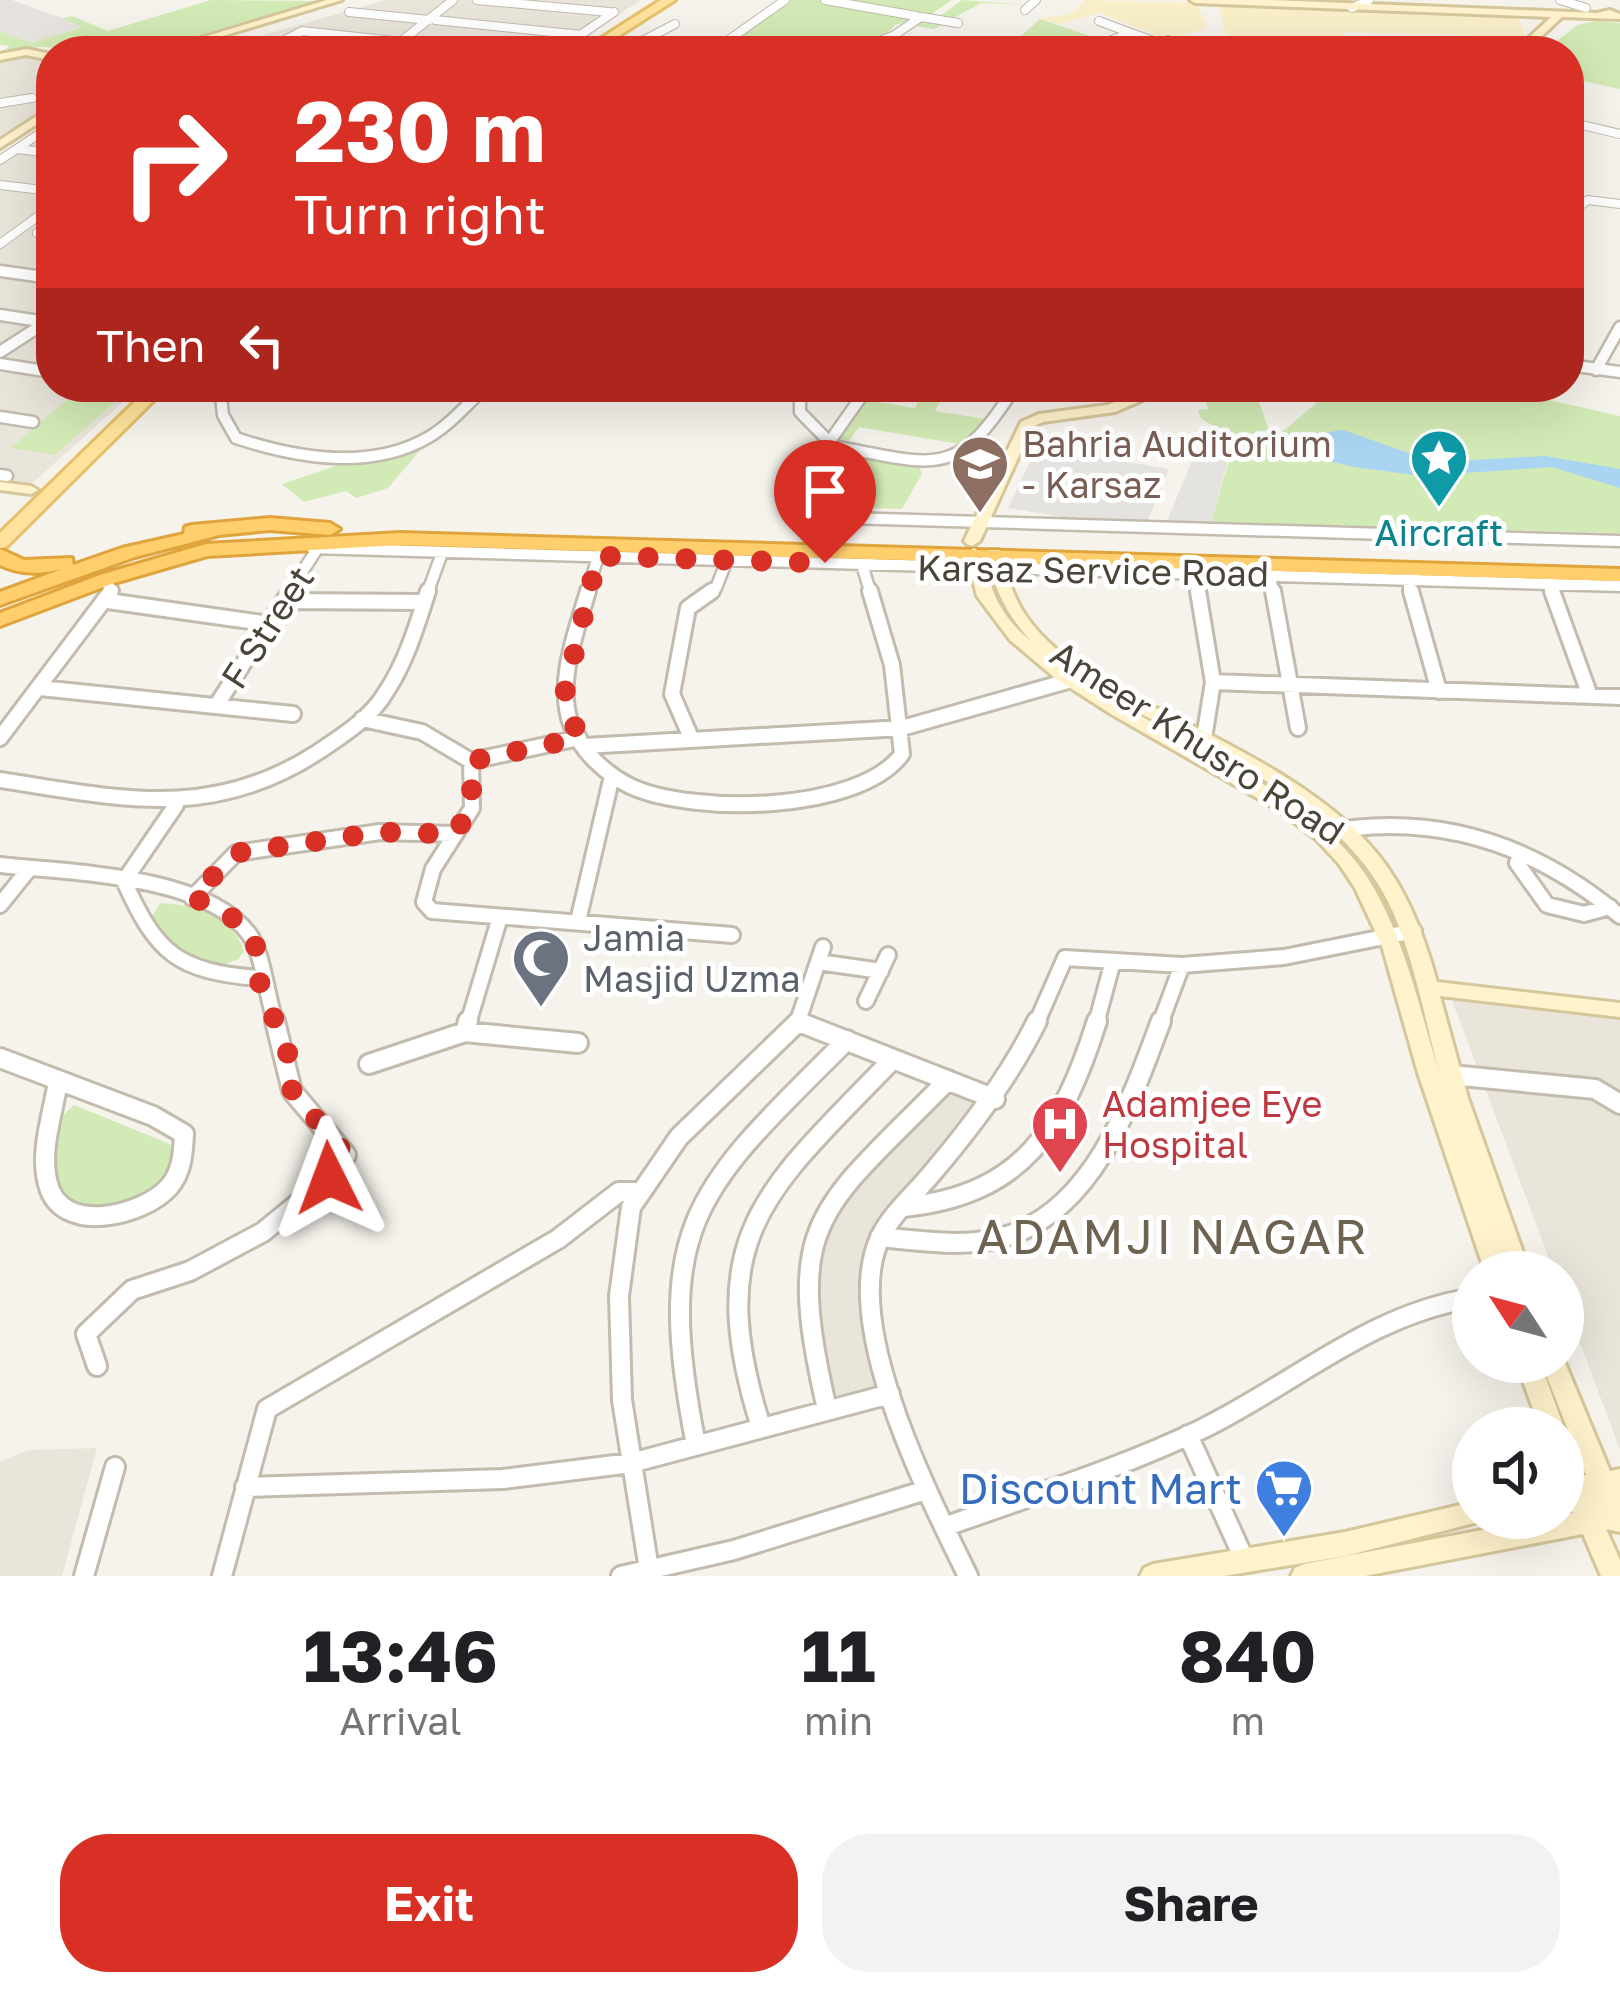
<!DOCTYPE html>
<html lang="en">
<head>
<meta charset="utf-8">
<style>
  body { margin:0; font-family:"Golos Text",sans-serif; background:#f2f2f2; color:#202124; height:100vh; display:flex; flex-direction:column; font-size:45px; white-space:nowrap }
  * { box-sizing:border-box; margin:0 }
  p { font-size:39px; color:#757577 }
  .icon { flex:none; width:66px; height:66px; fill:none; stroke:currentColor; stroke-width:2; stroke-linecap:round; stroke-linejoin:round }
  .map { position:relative; height:1576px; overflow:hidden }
  .drawer { display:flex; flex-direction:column; background:#fff; flex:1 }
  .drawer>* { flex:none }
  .top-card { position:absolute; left:36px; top:36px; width:1548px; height:366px; border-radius:48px; box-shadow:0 12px 48px #0002; background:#d93025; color:#fff; overflow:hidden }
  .needle { width:78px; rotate:306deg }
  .tools { position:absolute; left:1452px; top:1251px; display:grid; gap:24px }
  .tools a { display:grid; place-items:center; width:132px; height:132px; border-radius:50%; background:#fff; box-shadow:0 12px 48px #0002; font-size:60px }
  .pin { position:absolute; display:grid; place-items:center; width:102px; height:102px; color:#fff; margin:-123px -51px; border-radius:50% 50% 50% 0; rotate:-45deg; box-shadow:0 0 12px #0007 }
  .pin .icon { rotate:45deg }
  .me { position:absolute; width:132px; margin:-66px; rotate:357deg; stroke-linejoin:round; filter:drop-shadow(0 0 9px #0008) }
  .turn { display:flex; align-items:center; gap:42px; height:252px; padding:0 60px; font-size:54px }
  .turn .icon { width:156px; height:156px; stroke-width:2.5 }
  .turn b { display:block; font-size:84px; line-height:102px }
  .then { display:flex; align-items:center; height:114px; padding:0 60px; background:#0003; gap:24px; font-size:45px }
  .eta { display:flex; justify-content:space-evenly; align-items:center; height:204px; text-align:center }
  .eta b { font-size:72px; font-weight:700; line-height:84px }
  .primary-button { display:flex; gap:24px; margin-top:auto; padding:24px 60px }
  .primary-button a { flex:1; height:138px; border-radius:48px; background:#d93025; color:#fff; font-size:48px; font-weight:700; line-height:138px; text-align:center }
  .primary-button a+a { background:#f2f2f2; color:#202124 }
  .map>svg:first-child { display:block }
  .residential { fill:#eae5da }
  .industrial { fill:#e6e2dd }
  .green { fill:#d2eab5 }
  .sand { fill:#f9efc9 }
  .parking { fill:#e5e3e0 }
  .water { fill:#a9d4f2 }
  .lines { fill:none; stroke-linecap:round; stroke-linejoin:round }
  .street-far3-casing { stroke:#c2bbae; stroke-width:10 }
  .street-far2-casing { stroke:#c2bbae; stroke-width:15 }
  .street-far1-casing { stroke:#c2bbae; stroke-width:20 }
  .street-casing { stroke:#c2bbae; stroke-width:24 }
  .secondary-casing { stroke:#d6c79b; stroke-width:6 }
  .primary-casing { stroke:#e6c16a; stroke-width:6 }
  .highway-casing { stroke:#e0a43c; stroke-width:6 }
  .street-far3 { stroke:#fff; stroke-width:8 }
  .street-far2 { stroke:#fff; stroke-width:10 }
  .street-far1 { stroke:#fff; stroke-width:14 }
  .street { stroke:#fff; stroke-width:18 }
  .secondary { fill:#fff3cd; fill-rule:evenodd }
  .primary { fill:#ffe39c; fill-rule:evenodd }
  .highway { fill:#ffcf6e; fill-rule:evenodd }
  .route { stroke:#d93025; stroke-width:21; stroke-dasharray:0 37.8 }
  .labels { text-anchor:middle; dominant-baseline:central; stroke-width:10; stroke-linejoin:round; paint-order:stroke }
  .education-label { font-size:36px; fill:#785e54; stroke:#fff; text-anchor:start }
  .culture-label { font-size:36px; fill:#0d838f; stroke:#fff }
  .street-label { font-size:36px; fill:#4b4439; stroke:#fff }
  .worship-label { font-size:36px; fill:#5b616d; stroke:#fff; text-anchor:start }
  .health-label { font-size:36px; fill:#be3a42; stroke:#fff; text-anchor:start }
  .near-shop-label { font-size:42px; fill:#366cbe; stroke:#fff; text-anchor:end }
  .near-neighbourhood-label { font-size:48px; letter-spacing:3px; fill:#6e6250; stroke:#fff }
</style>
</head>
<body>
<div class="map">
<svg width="1620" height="1576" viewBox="0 0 1620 1576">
  <rect width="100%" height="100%" fill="#f6f3ec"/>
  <path class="residential" d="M 385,0 L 641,0 L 563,51 L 209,51 Z
    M 24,51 L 51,55 L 51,119 L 0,152 L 0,56 Z
    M 51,122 L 51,387 L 140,387 L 29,486 L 0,483 L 0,155 Z
    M 1449,992 L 1620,1013 L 1620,1450 L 1563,1297 L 1563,1272 L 1554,1272 Z
    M 948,1080 L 991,1105 L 904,1207 L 872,1263 L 890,1394 L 827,1409 L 807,1317 L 832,1204 Z
    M 97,1448 L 62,1576 L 0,1576 L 0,1462 L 28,1450 Z"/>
  <path class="industrial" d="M 0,0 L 12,0 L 84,26 L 31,43 L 0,31 Z"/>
  <path class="green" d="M 211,0 L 315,1 L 153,51 L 41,47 L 0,52 L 10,46 L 0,45 L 0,31 L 31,43 L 82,27 L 62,18 L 72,16 L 108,31 Z
    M 790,0 L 952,0 L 927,17 L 935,20 L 962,0 L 1028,5 L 981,3 L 934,29 L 908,25 L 915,19 L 895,25 L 872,51 L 722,47 Z
    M 1040,19 L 1102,40 L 1095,46 L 1104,51 L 1007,49 Z
    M 1596,21 L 1620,23 L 1620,89 L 1569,78 L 1569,51 L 1545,51 L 1577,25 Z
    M 82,387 L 128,390 L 55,455 L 11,448 Z
    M 912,387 L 968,387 L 961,400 L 941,399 L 935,411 L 986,419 L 971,446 L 859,427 L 849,441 L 839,439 L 866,400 L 915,408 L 920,396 L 908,394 Z
    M 1193,387 L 1241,387 L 1247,402 L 1259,402 L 1269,430 L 1256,431 L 1258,442 L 1238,442 L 1238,447 L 1206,446 L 1214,426 L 1201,419 L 1198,410 L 1208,409 L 1203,392 Z
    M 1335,387 L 1521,387 L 1540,398 L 1620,416 L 1620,533 L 1211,522 L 1229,460 C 1274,446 1299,416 1335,387 Z
    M 422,448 L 388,488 L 356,498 L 346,491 L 304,502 L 282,484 L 354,460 Z
    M 860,458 L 919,466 L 922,474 L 902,509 L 828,507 Z
    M 160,903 C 195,905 233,915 244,952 L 237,960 L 210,970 L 174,955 L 150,920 Z
    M 74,1105 L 170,1144 L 177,1160 C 156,1203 115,1215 70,1204 C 47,1181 56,1149 59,1119 Z"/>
  <path class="sand" d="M 1086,0 L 1197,3 L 1207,28 L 1166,39 L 1099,13 L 1060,24 L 1040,19 L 1070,14 Z
    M 1219,6 L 1519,18 L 1525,37 L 1342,32 L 1357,51 L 1276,51 L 1251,39 L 1229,44 Z"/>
  <path class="parking" d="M 1198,446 L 1234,448 L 1236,458 L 1228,460 L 1211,522 L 1167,521 Z
    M 1037,447 L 1169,469 L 1148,520 L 1062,517 L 1008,508 Z"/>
  <path class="water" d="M 1343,430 L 1434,462 L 1545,456 L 1620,469 L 1620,488 L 1552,467 L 1421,476 L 1354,467 L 1317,458 L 1306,445 L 1316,434 Z"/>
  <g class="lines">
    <g class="street-far3-casing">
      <path id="street-far3" d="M 477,0 L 609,12
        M 825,0 L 916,16
        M 1560,0 L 1586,8
        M 1352,8 L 1369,0
        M 1025,10 L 1036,0
        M 349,12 L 429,20
        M 435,20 L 582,35
        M 1099,21 L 1131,33
        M 225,48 L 246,51
        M 265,51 L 302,31 L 487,51
        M 389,51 L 453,0
        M 557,51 L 614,12
        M 623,51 L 675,24
        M 713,51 L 785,0
        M 852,51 L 893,36 L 921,17 L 958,23
        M 1124,51 L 1104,43 L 1131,33 L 1159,43 L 1168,40
        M 0,103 L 32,98
        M 1569,122 L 1620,134
        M 17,149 L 51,153
        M 0,160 L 51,126
        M 0,185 L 51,191
        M 1569,214 L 1588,200 L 1620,204
        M 37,233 L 51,235
        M 0,244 L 51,207"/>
    </g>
    <g class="street-far2-casing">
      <path id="street-far2" d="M 0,271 L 51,278
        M 0,315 L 46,322
        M 0,352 L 51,319
        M 0,364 L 51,372
        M 1569,365 L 1620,372
        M 1596,370 L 1620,327
        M 229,387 L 221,396 L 223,415 L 236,438 C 296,458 371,471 429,437 C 451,424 467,404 486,387
        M 800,387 L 800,412 L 841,454 L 812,517 L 1620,541
        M 0,417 L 33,422
        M 830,441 L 868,387
        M 838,447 C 937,465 956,480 1015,387
        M 0,475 L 7,476
        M 312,548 L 1620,586
        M 862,565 L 871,594
        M 1195,573 L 1198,594
        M 1270,575 L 1273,594
        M 1407,578 L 1411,594
        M 107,579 L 110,594
        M 1549,584 L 1553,594
        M 288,594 L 317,549
        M 427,594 L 442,553
        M 587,594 L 598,556
        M 708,594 L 716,588 L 727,560"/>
    </g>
    <g class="street-far1-casing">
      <path id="street-far1" d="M 588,591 C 576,632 555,685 572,727 C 582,752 606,774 630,786 C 692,815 859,813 902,754 L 892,665 L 870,591
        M 1273,591 L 1298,728
        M 1411,591 L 1439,691
        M 1552,591 L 1590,696
        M 108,601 L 270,624
        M 284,601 L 423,602
        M 1213,682 L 1620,697
        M 40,688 L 293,714
        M 216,706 L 290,591
        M 362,719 L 422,732 L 471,761 L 472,808 L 433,869 L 424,902 L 432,911 L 732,935
        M 0,738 L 111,591
        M 692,740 L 672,694 L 688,608 L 712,591
        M 585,746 L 902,728 L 1082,677
        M 1194,746 L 1204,738 L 1213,682 L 1198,591
        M 471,761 L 579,738
        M 0,780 C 118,798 211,822 318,752 C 342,736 371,718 386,692 C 406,662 417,625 428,591
        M 176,805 L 124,881 C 157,954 177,971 258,978
        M 1321,833 C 1433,811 1533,843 1620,916
        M 1521,855 L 1517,863 L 1547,905 L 1584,914 L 1610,907
        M 0,865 C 69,873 205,874 249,934 C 263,952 267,999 276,1024
        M 192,898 L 236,853 L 380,832 L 454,834
        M 0,905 L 29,869
        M 578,921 L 612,776
        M 818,962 L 881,971
        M 866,1001 L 888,955
        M 799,1022 L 803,1024
        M 468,1024 L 500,917
        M 797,1024 L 823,947
        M 1036,1024 L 1065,958 L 1182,965 L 1284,957 L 1414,931
        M 1096,1024 L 1113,961
        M 1160,1024 L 1182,965"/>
    </g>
    <g class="street-casing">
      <path id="street" d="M 468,1021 L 465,1032 L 578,1043
        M 799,1022 L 995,1099
        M 0,1058 L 153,1116 L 184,1134 C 183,1154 182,1172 169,1187 C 143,1216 61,1236 48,1184 C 39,1151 53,1114 58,1081
        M 369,1064 L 465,1032
        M 1451,1075 L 1595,1089 L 1620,1104
        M 904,1207 C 1023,1195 1063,1128 1097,1021
        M 880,1237 C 922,1241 970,1249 1010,1235 C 1096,1206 1132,1098 1161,1021
        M 97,1366 L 86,1334 L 132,1290 L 190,1271 L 263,1232 L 329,1178 L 346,1155 L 292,1091 L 275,1021
        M 827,1409 C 782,1217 820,1211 948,1080
        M 761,1427 C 700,1234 768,1189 893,1059
        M 1188,1435 L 1245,1561
        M 696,1445 C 652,1222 697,1189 847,1040
        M 245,1487 L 503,1479 L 631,1463 L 890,1394
        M 944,1527 C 1030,1496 1119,1469 1202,1429 C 1294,1384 1369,1314 1473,1298
        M 84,1576 L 115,1467
        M 222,1576 L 267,1409 L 558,1239 L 619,1192 L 641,1192
        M 621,1576 L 734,1550 L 926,1490
        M 650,1576 L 622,1400 L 619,1296 L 631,1207 L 679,1137 L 799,1021
        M 968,1576 C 930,1498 838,1321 881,1236 C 892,1213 917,1192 933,1172 C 973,1125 1010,1076 1037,1021"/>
    </g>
    <g class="secondary-casing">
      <path id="secondary" d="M 327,0 L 342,0 L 173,51 L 157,51 Z
        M 1190,0 L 1268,0 L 1597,13 L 1610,10 L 1620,14 L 1620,19 L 1562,17 L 1526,51 L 1515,51 L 1551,17 L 1195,3 Z
        M 26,49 L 51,54 L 51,60 L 26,55 L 0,60 L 0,54 Z
        M 51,107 L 51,115 L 0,148 L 0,140 Z
        M 1154,387 L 1173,387 L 1115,412 L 1043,422 L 1032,427 L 980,541 L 972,546 L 967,544 L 964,541 L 1021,422 L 1039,414 L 1107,405 Z
        M 0,482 L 31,486 L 38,490 L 31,494 L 0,490 Z
        M 974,548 L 982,553 C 991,591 999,615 1031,641 C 1006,614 994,588 986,553 L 989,550 L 999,550 L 1002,553 C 1007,575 1012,594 1024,613 C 1057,664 1122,691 1175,717 C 1241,750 1325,792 1374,850 C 1406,887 1424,935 1437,982 L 1620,1003 L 1620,1017 L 1440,996 L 1468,1098 L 1530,1272 L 1485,1272 L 1418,1073 L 1382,946 L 1355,888 L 1339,864 L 1316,839 L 1278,810 L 1111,714 L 1055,678 L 1010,640 L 977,596 L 966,553 ZM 1095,689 C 1197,748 1342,796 1393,912 C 1415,963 1425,1019 1439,1072 C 1420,1011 1407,947 1375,890 C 1322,794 1185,747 1095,689 Z
        M 1563,1358 L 1610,1471 L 1620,1469 L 1620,1532 L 1606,1529 L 1620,1560 L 1620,1576 L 1601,1576 L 1583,1534 L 1365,1576 L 1291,1576 L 1295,1568 L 1304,1564 L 1545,1518 L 1563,1518 L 1563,1515 L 1573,1513 L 1568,1500 L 1563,1501 L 1563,1448 L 1572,1451 L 1583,1475 L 1586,1475 L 1541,1362 L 1563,1362 Z
        M 1516,1362 L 1540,1362 L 1564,1428 L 1563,1431 L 1563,1428 L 1540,1428 Z
        M 1473,1502 L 1473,1518 L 1484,1518 L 1482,1521 L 1345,1556 L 1224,1576 L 1140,1576 L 1144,1568 L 1153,1564 L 1345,1532 Z"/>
    </g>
    <g class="primary-casing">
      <path id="primary" d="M 661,0 L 675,0 L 595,51 L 581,51 Z
        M 150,387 L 167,387 L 6,547 L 0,548 L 0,533 Z"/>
    </g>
    <g class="highway-casing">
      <path id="highway" d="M 270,518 L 330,523 L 340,529 L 330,535 L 270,530 L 219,535 L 135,557 L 0,605 L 0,592 L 62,569 C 40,574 21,575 0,565 L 0,549 L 24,560 L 72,558 L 73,565 L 122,548 L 184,534 L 185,527 L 192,525 Z
        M 400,533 L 1620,569 L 1620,581 L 400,545 L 207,556 L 114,583 L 0,626 L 0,613 L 100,575 L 206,544 Z"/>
    </g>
    <use href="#street-far3" class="street-far3"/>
    <use href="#street-far2" class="street-far2"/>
    <use href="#street-far1" class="street-far1"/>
    <use href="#street" class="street"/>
    <use href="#secondary" class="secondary"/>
    <use href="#primary" class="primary"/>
    <use href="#highway" class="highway"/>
  </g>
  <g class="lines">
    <path class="route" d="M 329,1178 L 346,1155 L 292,1091 L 292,1064 L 258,978 L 260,956 L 248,930 L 217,906 L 192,898 L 236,853 L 380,832 L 454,834 L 472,808 L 471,761 L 579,738 L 564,696 L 598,556 L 825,563"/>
  </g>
  <defs>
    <g id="sight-pin" transform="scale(3)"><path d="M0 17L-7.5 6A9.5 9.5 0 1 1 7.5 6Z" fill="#0f9aa8" stroke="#fff"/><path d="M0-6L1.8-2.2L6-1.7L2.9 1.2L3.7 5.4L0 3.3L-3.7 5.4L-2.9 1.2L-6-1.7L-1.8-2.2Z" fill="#fff"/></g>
    <g id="university-pin" transform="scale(3)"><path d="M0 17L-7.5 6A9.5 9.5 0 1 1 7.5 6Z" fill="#8d6e63" stroke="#fff"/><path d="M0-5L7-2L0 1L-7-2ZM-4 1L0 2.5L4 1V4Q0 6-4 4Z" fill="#fff"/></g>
    <g id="mosque-pin" transform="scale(3)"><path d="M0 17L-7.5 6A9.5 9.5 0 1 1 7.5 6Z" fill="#6b7280" stroke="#fff"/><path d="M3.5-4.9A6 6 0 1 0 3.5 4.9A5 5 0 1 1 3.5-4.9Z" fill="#fff"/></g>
    <g id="hospital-pin" transform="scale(3)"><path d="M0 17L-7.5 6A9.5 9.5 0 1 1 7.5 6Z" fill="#e0444e" stroke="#fff"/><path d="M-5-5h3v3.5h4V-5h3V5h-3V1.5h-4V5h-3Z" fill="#fff"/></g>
    <g id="supermarket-pin" transform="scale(3)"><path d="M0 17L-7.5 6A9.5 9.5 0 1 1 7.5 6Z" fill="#3f7fe0" stroke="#fff"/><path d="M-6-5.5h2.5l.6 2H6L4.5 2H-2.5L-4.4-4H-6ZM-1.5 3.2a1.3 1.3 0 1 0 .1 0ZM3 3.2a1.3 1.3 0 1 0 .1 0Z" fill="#fff"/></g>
  </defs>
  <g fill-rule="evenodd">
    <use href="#sight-pin" x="1439" y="458"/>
    <use href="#university-pin" x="980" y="464"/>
    <use href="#mosque-pin" x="541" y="958"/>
    <use href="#hospital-pin" x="1060" y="1124"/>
    <use href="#supermarket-pin" x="1284" y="1488"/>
  </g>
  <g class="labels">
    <g class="education-label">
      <text x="1022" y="443">Bahria Auditorium<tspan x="1022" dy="41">- Karsaz</tspan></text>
    </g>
    <g class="culture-label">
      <text x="1439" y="532">Aircraft</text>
    </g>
    <g class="street-label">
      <text transform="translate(1093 570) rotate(1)">Karsaz Service Road</text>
      <text transform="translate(267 627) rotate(-57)">F Street</text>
      <text transform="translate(1198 742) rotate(33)">Ameer Khusro Road</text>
    </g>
    <g class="worship-label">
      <text x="583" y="937">Jamia<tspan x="583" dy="41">Masjid Uzma</tspan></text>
    </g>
    <g class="health-label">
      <text x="1102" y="1103">Adamjee Eye<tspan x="1102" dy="41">Hospital</tspan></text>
    </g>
    <g class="near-shop-label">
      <text x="1242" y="1488">Discount Mart</text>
    </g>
    <g class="near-neighbourhood-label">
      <text x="1173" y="1236">ADAMJI NAGAR</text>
    </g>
  </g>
</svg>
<div class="tools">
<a><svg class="needle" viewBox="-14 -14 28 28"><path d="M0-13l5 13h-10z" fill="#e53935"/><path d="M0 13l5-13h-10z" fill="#757577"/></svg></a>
<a><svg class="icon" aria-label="sound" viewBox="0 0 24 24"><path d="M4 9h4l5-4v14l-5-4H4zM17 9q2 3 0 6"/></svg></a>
</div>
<div class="pin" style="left:825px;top:563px;background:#d93025"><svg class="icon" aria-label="arrive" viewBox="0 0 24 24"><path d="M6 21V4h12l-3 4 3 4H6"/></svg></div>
<svg class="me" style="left:329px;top:1178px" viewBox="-20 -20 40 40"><path d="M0-17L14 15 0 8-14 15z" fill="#d93025" stroke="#fff" stroke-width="4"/></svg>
<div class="top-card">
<div class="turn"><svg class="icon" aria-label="right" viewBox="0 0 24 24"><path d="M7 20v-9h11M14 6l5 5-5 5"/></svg><div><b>230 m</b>Turn right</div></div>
<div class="then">Then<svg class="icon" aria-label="left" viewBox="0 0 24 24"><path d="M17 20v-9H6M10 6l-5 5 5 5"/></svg></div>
</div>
</div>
<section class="drawer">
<div class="eta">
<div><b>13:46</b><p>Arrival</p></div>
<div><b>11</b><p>min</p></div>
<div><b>840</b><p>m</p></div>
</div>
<div class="primary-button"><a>Exit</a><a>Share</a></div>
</section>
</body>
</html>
